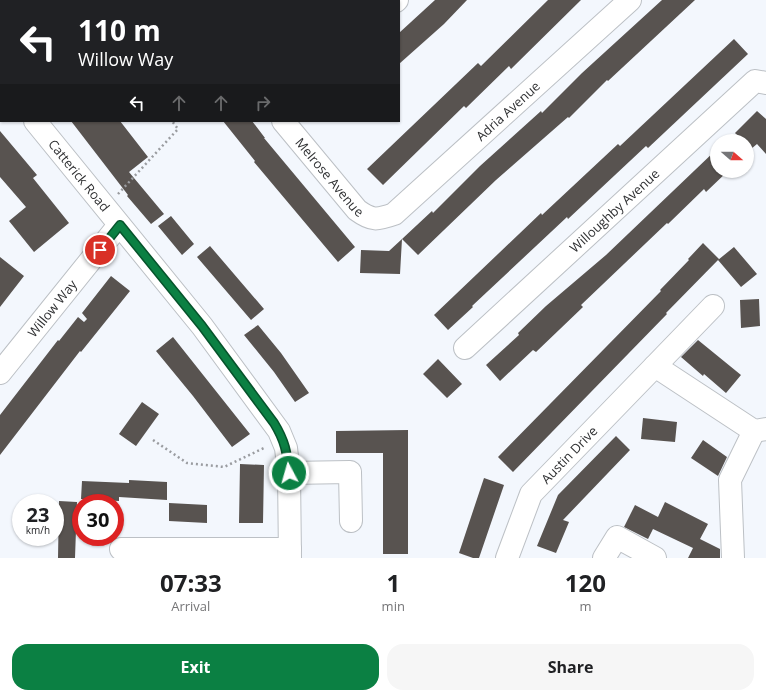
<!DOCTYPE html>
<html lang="en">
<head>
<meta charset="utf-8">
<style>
  body { margin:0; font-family:"Open Sans",sans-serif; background:#f6f6f6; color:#202124; height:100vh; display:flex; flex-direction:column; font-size:15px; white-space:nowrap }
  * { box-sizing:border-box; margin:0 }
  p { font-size:13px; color:#757577 }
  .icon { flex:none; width:22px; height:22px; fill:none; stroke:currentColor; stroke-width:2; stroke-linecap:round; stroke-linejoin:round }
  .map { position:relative; height:558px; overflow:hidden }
  .side { display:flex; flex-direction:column; background:#fff; flex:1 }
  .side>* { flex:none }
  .hud { position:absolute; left:0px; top:0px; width:400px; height:122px; box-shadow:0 1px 3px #0004; background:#202124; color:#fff; overflow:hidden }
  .needle { width:26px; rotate:110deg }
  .fabs { position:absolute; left:710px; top:134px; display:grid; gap:8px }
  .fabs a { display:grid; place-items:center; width:44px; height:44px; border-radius:50%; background:#fff; box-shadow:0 1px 3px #0004; font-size:20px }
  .speed { position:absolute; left:12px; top:494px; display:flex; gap:8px; font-size:20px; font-weight:700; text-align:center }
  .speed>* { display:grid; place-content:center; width:52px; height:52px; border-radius:50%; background:#fff; box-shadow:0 1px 3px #0004; line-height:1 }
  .speed small { font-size:10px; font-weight:400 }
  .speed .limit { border:6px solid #d22; background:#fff; color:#111 }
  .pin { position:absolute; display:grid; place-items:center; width:34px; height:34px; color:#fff; margin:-17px; border:2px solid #fff; border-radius:50%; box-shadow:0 1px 4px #0007 }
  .me { position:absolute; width:44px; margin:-22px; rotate:354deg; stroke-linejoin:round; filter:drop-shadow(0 0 3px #0008) }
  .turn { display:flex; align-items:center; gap:14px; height:84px; padding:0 12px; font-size:18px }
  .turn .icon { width:52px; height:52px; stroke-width:2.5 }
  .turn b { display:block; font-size:28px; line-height:34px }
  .lanes { display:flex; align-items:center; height:38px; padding:0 12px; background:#0003; justify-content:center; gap:20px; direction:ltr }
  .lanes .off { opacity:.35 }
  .eta { display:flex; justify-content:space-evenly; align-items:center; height:68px; text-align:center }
  .eta b { font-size:24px; font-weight:700; line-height:28px }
  .action { display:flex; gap:8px; margin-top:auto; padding:8px 12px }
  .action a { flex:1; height:46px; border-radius:16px; background:#0b8043; color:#fff; font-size:16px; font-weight:700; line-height:46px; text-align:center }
  .action a+a { background:#f6f6f6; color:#202124 }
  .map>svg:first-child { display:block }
  .building { fill:#585350 }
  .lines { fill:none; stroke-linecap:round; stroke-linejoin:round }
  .minor-casing { stroke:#bcc0c5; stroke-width:24 }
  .path { stroke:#9a9ca0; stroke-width:2.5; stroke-dasharray:2 3; stroke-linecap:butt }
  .minor { stroke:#fff; stroke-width:22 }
  .route-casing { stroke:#07532c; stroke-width:10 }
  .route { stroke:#0b8043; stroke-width:7 }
  .labels { text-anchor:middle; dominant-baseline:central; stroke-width:4; stroke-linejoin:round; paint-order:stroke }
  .street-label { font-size:13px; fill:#2f3032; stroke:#f3f7fd }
</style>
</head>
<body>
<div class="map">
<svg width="766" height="558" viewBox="0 0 766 558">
  <rect width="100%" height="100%" fill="#f3f7fd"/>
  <path class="building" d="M 435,0 L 467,0 L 444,24 L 399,64 L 399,33 Z
    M 548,0 L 581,0 L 511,69 L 509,66 L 466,108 L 464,106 L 383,185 L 367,169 L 478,63 L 481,66 Z
    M 662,0 L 695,0 L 608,81 L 607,80 L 569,118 L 568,117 L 496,180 L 418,255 L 402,239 L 432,211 L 433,213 L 480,166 L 541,111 L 542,113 L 582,73 Z
    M 734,39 L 748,54 L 648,148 L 646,146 L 568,219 L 567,217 L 472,306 L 473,307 L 448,330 L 434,315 L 541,213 L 542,215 L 618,144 L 620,146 Z
    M 757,111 L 766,119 L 766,154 L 757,144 L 751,149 L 747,145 L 747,141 L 743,141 L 735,133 Z
    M 71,121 L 120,121 L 148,157 L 129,172 L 164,214 L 151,224 L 127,196 L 128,195 Z
    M 223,121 L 252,121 L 265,138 L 264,138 L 355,247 L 338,262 L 254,162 L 255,161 Z
    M 0,131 L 37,175 L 33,178 L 69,223 L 34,252 L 9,221 L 26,207 L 0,177 Z
    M 717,149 L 717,171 L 728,171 L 706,192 L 704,189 L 668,224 L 667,223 L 581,305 L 583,307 L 536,352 L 533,350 L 500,381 L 486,365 L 519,335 L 518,333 L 546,306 L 606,255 Z
    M 171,216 L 194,244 L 182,255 L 158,226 Z
    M 402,239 L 400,274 L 360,273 L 361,250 L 389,251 Z
    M 703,243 L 719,259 L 666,313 L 667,314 L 513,472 L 498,457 L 661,291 L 660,290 L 689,260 L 688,259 Z
    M 210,246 L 264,309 L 251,320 L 197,257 Z
    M 734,247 L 757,274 L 741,287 L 718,260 Z
    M 0,257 L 24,276 L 0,307 Z
    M 111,276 L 130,291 L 81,352 L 80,351 L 0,455 L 0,415 L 58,340 L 59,341 L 78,317 L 84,322 L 87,319 L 82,313 Z
    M 759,299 L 760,326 L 741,328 L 740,300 Z
    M 258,325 L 281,353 L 309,393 L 295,402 L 274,372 L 244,335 Z
    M 173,337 L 250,434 L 232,447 L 193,396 L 156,351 Z
    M 698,340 L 741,375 L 726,393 L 704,374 L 703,376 L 681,357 Z
    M 438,359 L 462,384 L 447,398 L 423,374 Z
    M 142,402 L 159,414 L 136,446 L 119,434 Z
    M 643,418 L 677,422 L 675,442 L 641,439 Z
    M 408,430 L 408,554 L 383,554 L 383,453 L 336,453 L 336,431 Z
    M 616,436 L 630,450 L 563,520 L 569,522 L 556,553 L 537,546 L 558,495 Z
    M 703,440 L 727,457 L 718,476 L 691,458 Z
    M 240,464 L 264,465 L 263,523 L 239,523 Z
    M 484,478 L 504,485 L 479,558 L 473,558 L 459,553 Z
    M 129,480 L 167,482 L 167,500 L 119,497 L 119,501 L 81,499 L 82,481 L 129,483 Z
    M 59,501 L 77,502 L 75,558 L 58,558 Z
    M 665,502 L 708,524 L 700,539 L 720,549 L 720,558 L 688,558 L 693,548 L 653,529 L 648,539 L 624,527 L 635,505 L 658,517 Z
    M 169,503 L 207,505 L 207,523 L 169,521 Z"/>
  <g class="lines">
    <g class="minor-casing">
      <g id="minor">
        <path d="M 200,1 L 201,0"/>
        <path d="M 396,1 L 397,0"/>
        <path d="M 0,78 L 1,80"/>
        <path id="s1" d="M 35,121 L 202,326 L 279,431 L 286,448 L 289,474 L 290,558"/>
        <path id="s2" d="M 283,121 L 357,210 C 372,221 377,220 394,214 L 630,0"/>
        <path id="s3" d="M 465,348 L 755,81 L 766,83"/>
        <path d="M 655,366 L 713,306"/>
        <path id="s4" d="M 0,373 L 119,225"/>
        <path d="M 289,473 L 350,472 L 351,521"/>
        <path d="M 121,549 L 290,549"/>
        <path id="s5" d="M 507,558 L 531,494 L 655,366 L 754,431 L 766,429"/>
        <path d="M 604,558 L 617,537 L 655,558"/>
        <path d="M 733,558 L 730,480 L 754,431"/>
      </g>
    </g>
    <path class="path" d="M 106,1 L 107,0
      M 118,194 L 178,129 L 172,121
      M 153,440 L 187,463 L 224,467 L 264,448"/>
    <use href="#minor" class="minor"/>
  </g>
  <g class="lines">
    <g class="route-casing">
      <path id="route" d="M 100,250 L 120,225 L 202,326 L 274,423 C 285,441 287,452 289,473"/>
    </g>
    <use href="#route" class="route"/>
  </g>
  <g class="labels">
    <g class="street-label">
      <text stroke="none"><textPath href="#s2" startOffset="309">Adria Avenue</textPath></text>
      <text stroke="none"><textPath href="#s1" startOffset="70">Catterick Road</textPath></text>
      <text stroke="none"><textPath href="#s2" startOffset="73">Melrose Avenue</textPath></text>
      <text stroke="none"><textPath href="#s3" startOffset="203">Willoughby Avenue</textPath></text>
      <text stroke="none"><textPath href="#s4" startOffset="83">Willow Way</textPath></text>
      <text stroke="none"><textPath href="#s5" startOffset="123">Austin Drive</textPath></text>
    </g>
  </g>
</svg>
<div class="fabs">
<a><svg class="needle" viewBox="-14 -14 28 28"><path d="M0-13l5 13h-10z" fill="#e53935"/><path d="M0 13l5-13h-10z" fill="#757577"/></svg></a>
</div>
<div class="speed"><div>23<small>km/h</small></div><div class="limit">30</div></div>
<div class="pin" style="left:100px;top:250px;background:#d93025"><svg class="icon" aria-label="arrive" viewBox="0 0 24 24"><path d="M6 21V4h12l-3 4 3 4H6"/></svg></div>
<svg class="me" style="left:289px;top:473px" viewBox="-20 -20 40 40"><circle r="17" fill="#0b8043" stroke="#fff" stroke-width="3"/><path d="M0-11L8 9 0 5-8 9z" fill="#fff"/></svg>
<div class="hud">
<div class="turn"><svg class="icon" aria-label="left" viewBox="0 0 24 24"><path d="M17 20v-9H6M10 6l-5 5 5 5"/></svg><div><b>110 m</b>Willow Way</div></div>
<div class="lanes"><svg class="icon" aria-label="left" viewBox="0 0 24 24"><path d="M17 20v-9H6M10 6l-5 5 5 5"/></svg><svg class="icon off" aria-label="ahead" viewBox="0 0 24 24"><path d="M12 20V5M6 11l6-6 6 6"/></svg><svg class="icon off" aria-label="ahead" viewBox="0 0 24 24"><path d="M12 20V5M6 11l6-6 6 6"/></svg><svg class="icon off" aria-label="right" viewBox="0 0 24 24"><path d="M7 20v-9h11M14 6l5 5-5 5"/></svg></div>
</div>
</div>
<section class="side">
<div class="eta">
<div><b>07:33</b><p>Arrival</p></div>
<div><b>1</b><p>min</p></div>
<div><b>120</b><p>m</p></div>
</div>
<div class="action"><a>Exit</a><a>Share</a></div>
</section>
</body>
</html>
